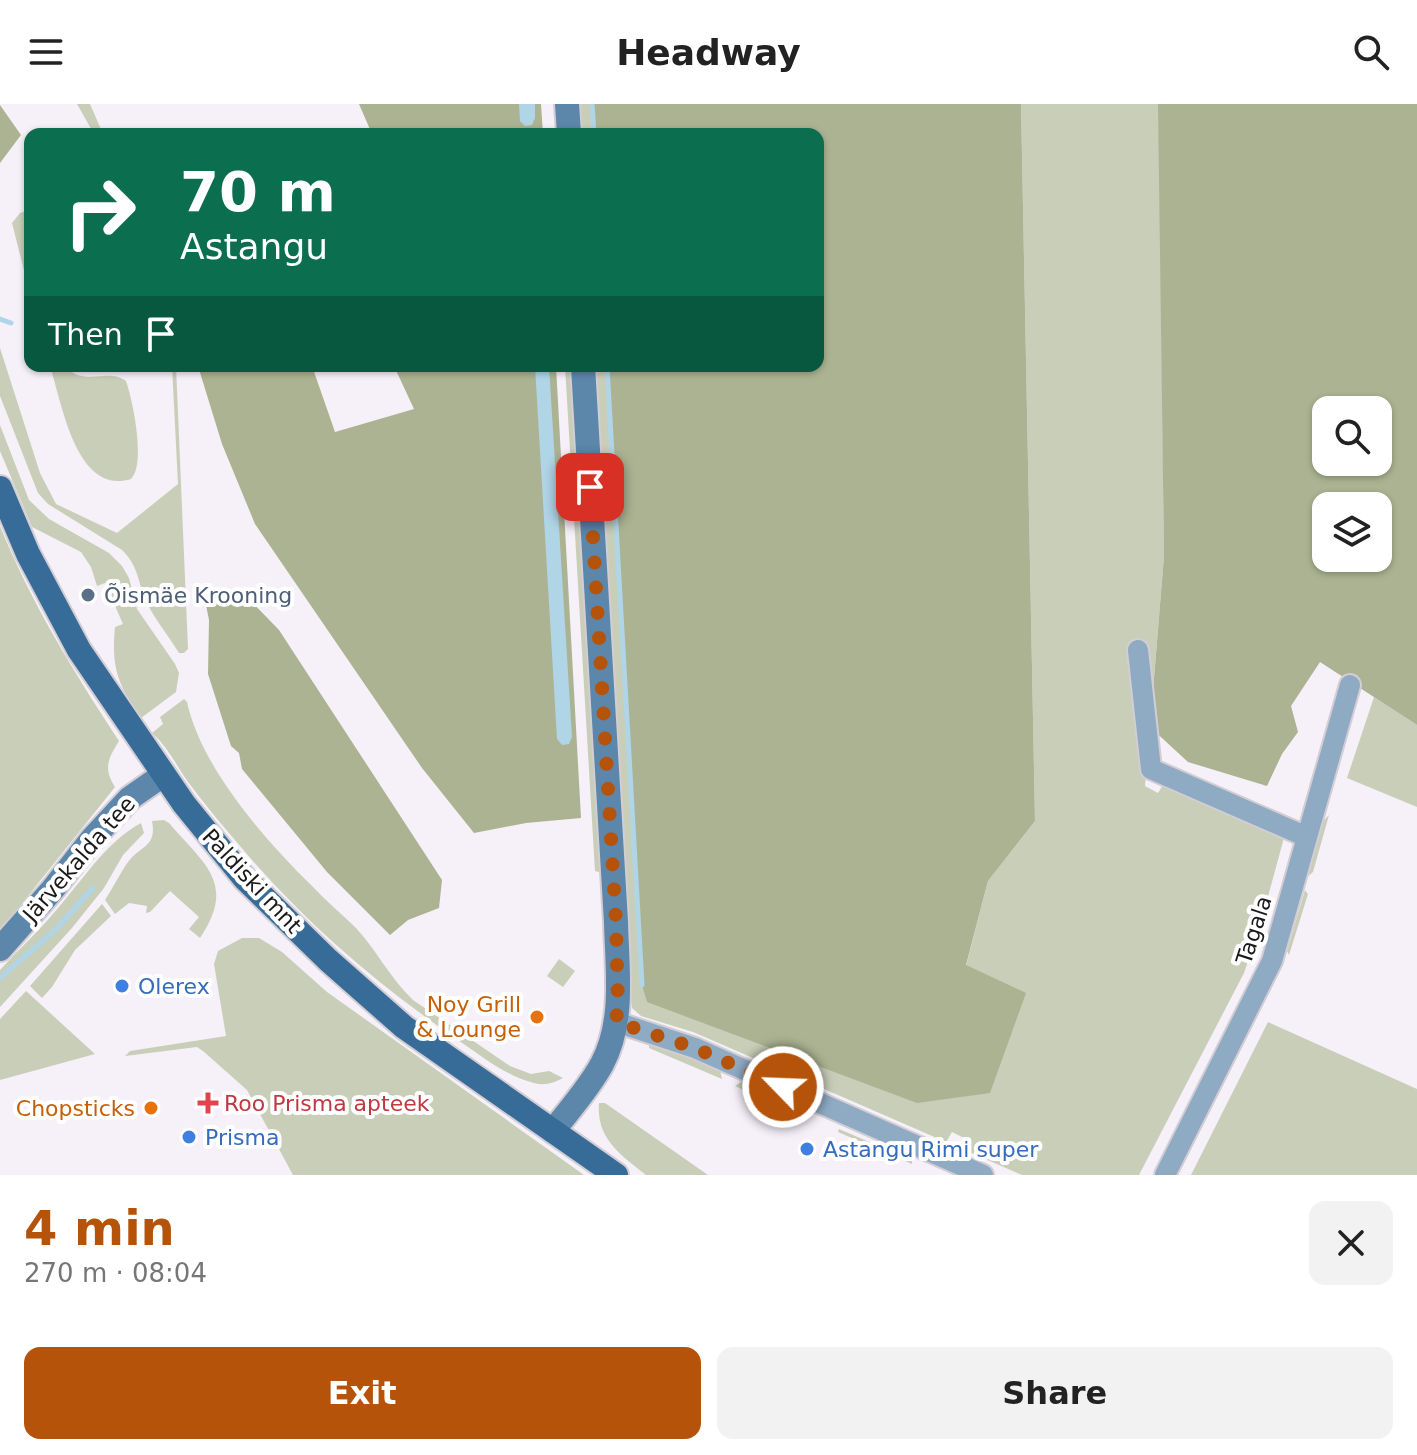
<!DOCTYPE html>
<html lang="en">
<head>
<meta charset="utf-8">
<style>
  body { margin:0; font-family:"DejaVu Sans",sans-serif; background:#f2f2f2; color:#222; height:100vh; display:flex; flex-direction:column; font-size:30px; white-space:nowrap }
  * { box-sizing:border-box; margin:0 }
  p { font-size:26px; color:#767676 }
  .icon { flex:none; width:44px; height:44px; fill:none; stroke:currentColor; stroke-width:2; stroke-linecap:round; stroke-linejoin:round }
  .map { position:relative; height:1071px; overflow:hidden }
  .side { display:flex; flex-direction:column; background:#fff; flex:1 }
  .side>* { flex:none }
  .guide { position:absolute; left:24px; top:24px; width:800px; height:244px; border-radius:16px; box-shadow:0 2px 6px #0004; background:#0b6e4f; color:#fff; overflow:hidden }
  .buttons { position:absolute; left:1312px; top:292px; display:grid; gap:16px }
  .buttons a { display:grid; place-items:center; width:80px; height:80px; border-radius:16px; background:#fff; box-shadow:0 2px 6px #0004; font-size:40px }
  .pin { position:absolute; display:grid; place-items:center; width:68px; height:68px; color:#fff; margin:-34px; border-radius:16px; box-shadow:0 4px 12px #0006 }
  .me { position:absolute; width:88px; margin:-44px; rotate:294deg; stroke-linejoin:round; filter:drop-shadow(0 0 6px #0008) }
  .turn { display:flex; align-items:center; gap:28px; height:168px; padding:0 24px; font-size:36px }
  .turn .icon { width:104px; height:104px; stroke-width:2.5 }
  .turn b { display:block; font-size:56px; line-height:68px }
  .then { display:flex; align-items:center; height:76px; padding:0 24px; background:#0003; gap:16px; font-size:30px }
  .round { display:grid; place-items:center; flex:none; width:84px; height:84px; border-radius:16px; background:#f2f2f2 }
  .overview { display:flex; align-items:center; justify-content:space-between; height:136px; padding:0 24px }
  h1 { font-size:48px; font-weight:800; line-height:60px; color:#b45309 }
  .button { display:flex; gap:16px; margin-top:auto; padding:16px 24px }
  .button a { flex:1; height:92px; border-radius:16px; background:#b45309; color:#fff; font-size:32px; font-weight:800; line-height:92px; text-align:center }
  .button a+a { background:#f2f2f2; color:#222 }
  header { display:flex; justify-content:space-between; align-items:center; height:104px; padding:0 24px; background:#fff; font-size:36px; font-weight:800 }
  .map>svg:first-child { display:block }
  .green { fill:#c9ceb9 }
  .forest { fill:#acb392; fill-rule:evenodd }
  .water { fill:#b0d5e7 }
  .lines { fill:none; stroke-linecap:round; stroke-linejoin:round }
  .stream { stroke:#b0d5e7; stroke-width:5 }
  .street-casing { stroke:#d3cdd4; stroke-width:24 }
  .secondary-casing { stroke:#d3cdd4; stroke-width:28 }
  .primary-casing { stroke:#d3cdd4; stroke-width:28 }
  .street { stroke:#8faac3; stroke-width:20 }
  .secondary { stroke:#5d86ab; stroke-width:24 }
  .primary { stroke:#386c98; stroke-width:24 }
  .route { stroke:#b45309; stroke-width:14; stroke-dasharray:0 25.2 }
  .service-dot { fill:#5c6f8a; stroke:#fff; stroke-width:3 }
  .shop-dot { fill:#3f7fe0; stroke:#fff; stroke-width:3 }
  .food-dot { fill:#e8710a; stroke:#fff; stroke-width:3 }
  .health-dot { fill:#e0444e; stroke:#fff; stroke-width:3 }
  .labels { text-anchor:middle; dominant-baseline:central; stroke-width:8; stroke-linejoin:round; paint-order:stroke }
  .service-label { font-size:22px; fill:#4e5e75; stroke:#fff; text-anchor:start }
  .street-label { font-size:22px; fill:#1a181a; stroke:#fff }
  .shop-label { font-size:22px; fill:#366cbe; stroke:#fff; text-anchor:start }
  .food-label { font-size:22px; fill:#c56008; stroke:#fff; text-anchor:end }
  .health-label { font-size:22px; fill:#be3a42; stroke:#fff; text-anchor:start }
</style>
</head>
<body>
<header><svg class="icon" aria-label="menu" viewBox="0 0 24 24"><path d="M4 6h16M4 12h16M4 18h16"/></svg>Headway<svg class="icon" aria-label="search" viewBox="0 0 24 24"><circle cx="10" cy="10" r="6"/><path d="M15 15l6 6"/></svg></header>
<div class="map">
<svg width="1417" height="1071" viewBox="0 0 1417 1071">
  <rect width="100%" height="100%" fill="#f6f0f8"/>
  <path class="green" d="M 77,0 L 90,0 L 103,30 L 94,30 Z
    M 578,0 L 592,0 L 594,30 L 579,30 Z
    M 1021,0 L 1159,0 L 1164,452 L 1145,682 L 1158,689 L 1166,676 L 1285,730 L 1260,822 L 1244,869 L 1139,1071 L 1022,1071 L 962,1045 L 964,1034 L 952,1028 L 946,1038 L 693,928 L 641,912 L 632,904 L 624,827 L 592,262 L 607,262 L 966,862 L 988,777 L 1035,717 Z
    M 30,106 L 30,190 L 12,119 L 20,109 Z
    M 0,244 L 40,369 L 56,400 L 117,429 L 178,380 L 172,262 L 176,262 L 188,545 L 184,549 L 179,549 C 169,532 155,516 147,499 C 137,478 140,464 122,446 L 48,400 L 38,389 L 0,292 Z
    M 50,262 L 64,262 C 86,284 107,263 126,277 C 133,297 146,360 131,375 C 76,392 62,299 50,262 Z
    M 565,262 L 574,262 L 603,769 L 595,767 Z
    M 0,321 L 29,396 L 49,415 L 109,449 L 122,462 L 129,474 L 137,505 L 175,560 L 179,569 L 176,588 L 141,614 C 118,581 111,564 115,523 L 123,520 L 105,479 L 97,482 L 91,463 L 81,448 L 32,423 L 0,347 Z
    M 0,422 C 31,499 74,568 119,637 C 108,655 103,664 115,683 L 0,827 Z
    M 1374,593 L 1417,621 L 1417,703 L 1347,674 Z
    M 184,595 L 187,598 C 201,663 264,735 312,782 C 326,797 342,810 356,824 C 377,847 390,874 413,896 L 510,962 L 531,970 L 549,967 L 563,974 C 554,979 544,982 534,979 C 505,972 479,950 455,934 C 377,880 308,821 246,749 C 226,726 206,702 188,678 C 176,661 168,643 152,629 L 163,620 L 160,613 Z
    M 1329,711 L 1313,768 L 1307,773 L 1322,718 Z
    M 164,716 L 169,719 C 204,760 237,779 200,834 L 189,825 L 199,813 L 170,787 L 150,808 L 146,809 L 147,802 L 129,799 L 115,810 L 105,796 C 113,784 120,769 128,758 C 141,741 157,743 152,717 Z
    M 141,719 L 144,729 L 123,751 L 104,784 L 72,824 L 0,903 L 0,866 C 21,843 44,822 63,798 C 87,770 108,737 141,719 Z
    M 1305,786 L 1308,790 L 1289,851 L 1287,847 Z
    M 102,800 L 111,812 L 75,846 L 52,883 L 42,894 L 30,882 Z
    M 242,834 L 259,834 L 282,848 L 327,888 L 584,1071 L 293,1071 L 247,986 L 203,947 L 197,943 L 125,952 L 130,947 L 226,932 L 214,860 L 218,847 Z
    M 559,855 L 575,867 L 563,883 L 547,872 Z
    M 26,887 L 95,950 L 0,976 L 0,915 Z
    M 1268,918 L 1417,985 L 1417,1071 L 1191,1071 Z
    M 649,938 L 667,943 L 720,966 L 722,975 L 649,944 Z
    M 744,976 L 762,985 L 762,995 L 735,982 Z
    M 599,999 L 605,999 L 708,1071 L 646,1071 C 621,1051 596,1035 599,999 Z
    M 839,1025 L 895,1049 L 906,1047 L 912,1053 L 912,1060 L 838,1028 Z"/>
  <path class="forest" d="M 359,0 L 541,0 L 543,30 L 372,30 Z
    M 592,0 L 1021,0 L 1035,717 L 988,777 L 966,861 L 1026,889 L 990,989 L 917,999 L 647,898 L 642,881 L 607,262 L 818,262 L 818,30 L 594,30 Z
    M 1158,0 L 1417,0 L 1417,621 L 1320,558 L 1291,602 L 1298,628 L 1282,650 L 1267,682 L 1188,658 L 1150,623 L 1164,452 ZM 1326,306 L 1378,306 L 1378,358 L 1326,358 ZM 1326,402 L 1378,402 L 1378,454 L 1326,454 Z
    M 0,1 L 21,31 L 0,59 Z
    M 198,262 L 266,264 L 312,262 L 335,328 L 414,305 L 394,262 L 556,262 L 581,714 L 526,719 L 474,729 L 422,664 L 255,420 L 222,340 Z
    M 223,490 L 245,491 L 279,526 L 442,776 L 439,804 L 408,816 L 390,831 L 327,768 L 242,665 L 239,649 L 231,642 L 208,570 L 209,516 L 205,496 Z"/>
  <path class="water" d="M 519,0 L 535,0 L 535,14 L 532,21 L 525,22 L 520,17 Z
    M 535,262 L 549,262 L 572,633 L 569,640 L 562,641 L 557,635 Z"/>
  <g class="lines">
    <path class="stream" d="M 592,0 L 594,30
      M 0,215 L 11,219
      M 607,262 L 642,881
      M 0,874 L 55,826 L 93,784"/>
    <g class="street-casing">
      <path id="street" d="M 1138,546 L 1151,665 L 1307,733
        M 616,918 L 695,944 L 983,1071
        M 1165,1071 L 1272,857 L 1350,581"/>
    </g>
    <g class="secondary-casing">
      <path id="secondary" d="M 567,0 L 569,30
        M 0,845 L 53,785 L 92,735 L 130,694 L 163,671
        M 553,1027 C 570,1005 589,984 602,960 C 625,917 617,865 616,818 L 583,262"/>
    </g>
    <g class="primary-casing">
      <path id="primary" d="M 0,384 L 28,450 L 79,546 L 184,700 L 245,775 L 328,856 L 404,923 L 616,1071"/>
    </g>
    <use href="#street" class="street"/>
    <use href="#secondary" class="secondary"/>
    <use href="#primary" class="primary"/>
  </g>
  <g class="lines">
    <path class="route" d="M 590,383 L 616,818 L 618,900 L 616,918 L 695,944 L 783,983"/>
  </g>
  <circle class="service-dot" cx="88" cy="491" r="8"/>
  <g class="shop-dot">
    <circle cx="122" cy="882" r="8"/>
    <circle cx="189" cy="1033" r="8"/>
    <circle cx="807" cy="1045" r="8"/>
  </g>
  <g class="food-dot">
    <circle cx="537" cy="913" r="8"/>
    <circle cx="151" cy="1004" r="8"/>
  </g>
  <path class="health-dot" d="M204 987h8v8h8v8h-8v8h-8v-8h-8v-8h8z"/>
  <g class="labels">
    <g class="service-label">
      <text x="104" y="491">Õismäe Krooning</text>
    </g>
    <g class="street-label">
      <text transform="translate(79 755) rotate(-49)">Järvekalda tee</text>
      <text transform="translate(252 777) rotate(47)">Paldiski mnt</text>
      <text transform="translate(1254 826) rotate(-72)">Tagala</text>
    </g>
    <g class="shop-label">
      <text x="138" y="882">Olerex</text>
      <text x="205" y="1033">Prisma</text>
      <text x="823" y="1045">Astangu Rimi super</text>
    </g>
    <g class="food-label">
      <text x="521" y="900">Noy Grill<tspan x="521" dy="25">&amp; Lounge</tspan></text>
      <text x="135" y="1004">Chopsticks</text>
    </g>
    <g class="health-label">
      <text x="224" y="999">Roo Prisma apteek</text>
    </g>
  </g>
</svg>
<div class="buttons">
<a><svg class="icon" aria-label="search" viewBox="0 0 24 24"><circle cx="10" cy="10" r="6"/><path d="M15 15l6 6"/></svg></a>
<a><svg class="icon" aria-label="layers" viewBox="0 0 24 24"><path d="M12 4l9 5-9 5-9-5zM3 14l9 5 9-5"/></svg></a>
</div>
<div class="pin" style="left:590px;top:383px;background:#d93025"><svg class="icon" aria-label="arrive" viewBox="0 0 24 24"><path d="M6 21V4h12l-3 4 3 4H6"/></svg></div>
<svg class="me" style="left:783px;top:983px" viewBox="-20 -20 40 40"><circle r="17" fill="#b45309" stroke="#fff" stroke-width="3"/><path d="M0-11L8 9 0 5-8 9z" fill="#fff"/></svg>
<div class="guide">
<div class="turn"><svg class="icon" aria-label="right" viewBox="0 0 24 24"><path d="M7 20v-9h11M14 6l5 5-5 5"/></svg><div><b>70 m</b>Astangu</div></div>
<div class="then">Then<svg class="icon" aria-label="arrive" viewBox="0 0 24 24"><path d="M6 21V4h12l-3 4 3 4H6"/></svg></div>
</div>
</div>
<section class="side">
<div class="overview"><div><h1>4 min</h1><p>270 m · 08:04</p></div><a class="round"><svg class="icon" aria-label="close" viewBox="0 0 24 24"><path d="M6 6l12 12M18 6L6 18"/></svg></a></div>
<div class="button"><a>Exit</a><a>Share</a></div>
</section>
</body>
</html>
